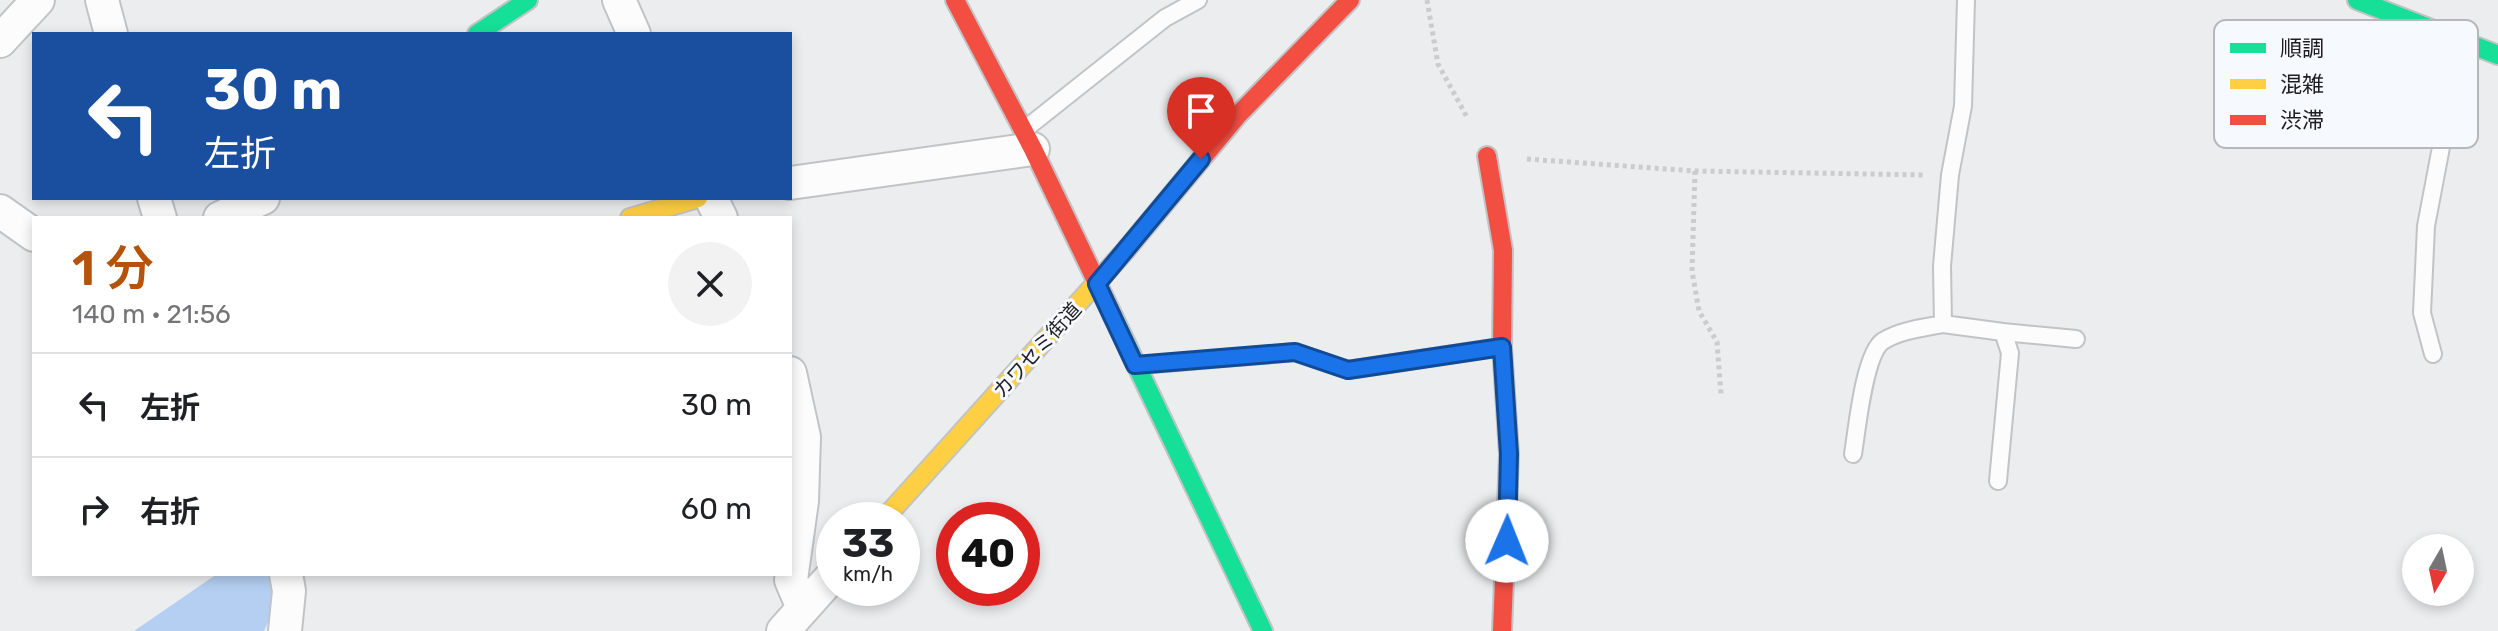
<!DOCTYPE html>
<html lang="ja">
<head>
<meta charset="utf-8">
<style>
  body { margin:0; font-family:Rubik,"Noto Sans JP",sans-serif; background:#f2f2f2; color:#202124; height:100vh; display:flex; flex-direction:column; font-size:30px; white-space:nowrap }
  * { box-sizing:border-box; margin:0 }
  p { font-size:26px; color:#757577 }
  .icon { flex:none; width:44px; height:44px; fill:none; stroke:currentColor; stroke-width:2; stroke-linecap:round; stroke-linejoin:round }
  .map { position:relative; flex:1; overflow:hidden }
  .panel { position:absolute; left:32px; top:216px; width:760px; height:360px; display:flex; flex-direction:column; background:#fff; border-radius:0px; box-shadow:0 4px 12px #0003 }
  .panel>* { flex:none }
  .hud { position:absolute; left:32px; top:32px; width:760px; height:168px; border-radius:0px; box-shadow:0 4px 12px #0003; background:#1a4fa0; color:#fff; overflow:hidden }
  .needle { width:52px; rotate:189deg }
  .buttons { position:absolute; left:2402px; top:534px; display:grid; gap:16px }
  .buttons a { display:grid; place-items:center; width:72px; height:72px; border-radius:50%; background:#fff; box-shadow:0 4px 12px #0003; font-size:40px }
  .speed { position:absolute; left:816px; top:502px; display:flex; gap:16px; font-size:40px; font-weight:700; text-align:center }
  .speed>* { display:grid; place-content:center; width:104px; height:104px; border-radius:50%; background:#fff; box-shadow:0 4px 12px #0003; line-height:1 }
  .speed small { font-size:20px; font-weight:400 }
  .speed .limit { border:12px solid #d22; background:#fff; color:#111 }
  .pin { position:absolute; display:grid; place-items:center; width:68px; height:68px; color:#fff; margin:-82px -34px; border-radius:50% 50% 50% 0; rotate:-45deg; box-shadow:0 0 8px #0007 }
  .pin .icon { rotate:45deg }
  .me { position:absolute; width:88px; margin:-44px; rotate:1deg; stroke-linejoin:round; filter:drop-shadow(0 0 6px #0008) }
  .turn { display:flex; align-items:center; gap:28px; height:168px; padding:0 40px; font-size:36px }
  .turn .icon { width:104px; height:104px; stroke-width:2.5 }
  .turn b { display:block; font-size:56px; line-height:68px }
  .round { display:grid; place-items:center; flex:none; width:84px; height:84px; border-radius:42px; background:#f2f2f2 }
  .headline { display:flex; align-items:center; justify-content:space-between; height:136px; padding:0 40px }
  h1 { font-size:48px; font-weight:600; line-height:60px; color:#b45309 }
  ul { padding:0; list-style:none }
  li { display:flex; align-items:center; gap:24px; height:104px; padding:0 40px; border-top:2px solid #e0e0e0 }
  li div { flex:1 }
  li b { display:block; font-size:30px }
  li em { font-style:normal }
  .map>svg:first-child { display:block }
  .forest { fill:#b4cff1 }
  .lines { fill:none; stroke-linecap:round; stroke-linejoin:round }
  .lane-casing { stroke:#c2c3c5; stroke-width:20 }
  .street-casing { stroke:#c2c3c5; stroke-width:36 }
  .fast-casing { stroke:#c2c3c5; stroke-width:22 }
  .slow-casing { stroke:#c2c3c5; stroke-width:22 }
  .jam-casing { stroke:#c2c3c5; stroke-width:22 }
  .path { stroke:#cbcccd; stroke-width:5; stroke-dasharray:4 4; stroke-linecap:butt }
  .lane { stroke:#fcfcfd; stroke-width:16 }
  .street { stroke:#fcfcfd; stroke-width:32 }
  .fast { stroke:#16e098; stroke-width:18 }
  .slow { stroke:#ffcf43; stroke-width:18 }
  .jam { stroke:#f24e42; stroke-width:18 }
  .route-casing { stroke:#114b97; stroke-width:20 }
  .route { stroke:#1a73e8; stroke-width:14 }
  .labels { text-anchor:middle; dominant-baseline:central; stroke-width:6; stroke-linejoin:round; paint-order:stroke }
  .street-label { font-size:20px; fill:#1d1e20; stroke:#f6fafe }
  .key { fill:#f6fafe; stroke:#b5b8bb; stroke-width:2 }
  .key-label { font-size:22px; fill:#1d1e20 }
</style>
</head>
<body>
<div class="map">
<svg width="2498" height="631" viewBox="0 0 2498 631">
  <rect width="100%" height="100%" fill="#ebedef"/>
  <path class="forest" d="M 217,574 L 297,574 L 281,594 L 264,631 L 134,631 Z"/>
  <g class="lines">
    <g class="lane-casing">
      <path id="lane" d="M 1966,0 L 1963,106 L 1950,175 L 1942,266 L 1943,324 L 2003,332 L 2010,353 L 1998,481
        M 1024,130 L 1165,18 L 1198,0
        M 2003,332 L 2076,339
        M 2433,354 L 2422,313 L 2426,226 L 2461,42
        M 1141,365 L 1295,352 L 1348,370 L 1500,347
        M 1853,454 C 1857,430 1864,354 1883,341 C 1901,330 1923,328 1943,324"/>
    </g>
    <g class="street-casing">
      <path id="street" d="M 102,0 L 111,34
        M 619,0 L 634,34
        M 0,41 L 38,0
        M 790,183 L 1033,149
        M 154,198 L 160,218
        M 711,198 L 721,218
        M 0,211 L 34,235
        M 220,218 L 263,198
        M 790,373 L 804,437 L 802,501 L 791,580 L 803,608
        M 285,631 L 289,591 L 286,574
        M 783,631 L 834,574"/>
    </g>
    <g class="fast-casing">
      <path id="fast" d="M 2357,0 L 2498,55
        M 477,34 L 528,0
        M 1113,316 L 1263,631"/>
    </g>
    <g class="slow-casing">
      <path id="slow" d="M 630,218 L 698,198
        M 883,520 L 1125,251"/>
    </g>
    <g class="jam-casing">
      <path id="jam" d="M 955,0 L 1033,149 L 1113,316
        M 1487,156 L 1503,250 L 1502,347 L 1509,454 L 1502,631
        M 1125,251 L 1238,115 L 1350,0"/>
    </g>
    <path class="path" d="M 1427,0 L 1438,64 L 1468,119
      M 1527,159 L 1695,171 L 1925,175
      M 1695,171 L 1692,271 L 1699,311 L 1717,342 L 1721,394"/>
    <use href="#lane" class="lane"/>
    <use href="#street" class="street"/>
    <use href="#fast" class="fast"/>
    <use href="#slow" class="slow"/>
    <use href="#jam" class="jam"/>
  </g>
  <g class="lines">
    <g class="route-casing">
      <path id="route" d="M 1201,159 L 1097,284 L 1135,365 L 1295,352 L 1348,370 L 1502,347 L 1509,454 L 1507,541"/>
    </g>
    <use href="#route" class="route"/>
  </g>
  <g class="labels">
    <g class="street-label">
      <text transform="translate(1037 350) rotate(-48)">カワセミ街道</text>
    </g>
  </g>
  <rect x="2214" y="20" width="264" height="128" rx="12" class="key"/>
  <rect x="2230" y="43" width="36" height="10" fill="#16e098"/>
  <rect x="2230" y="79" width="36" height="10" fill="#ffcf43"/>
  <rect x="2230" y="115" width="36" height="10" fill="#f24e42"/>
  <g class="key-label">
    <text x="2280" y="56">順調</text>
    <text x="2280" y="92">混雑</text>
    <text x="2280" y="128">渋滞</text>
  </g>
</svg>
<div class="buttons">
<a><svg class="needle" viewBox="-14 -14 28 28"><path d="M0-13l5 13h-10z" fill="#e53935"/><path d="M0 13l5-13h-10z" fill="#757577"/></svg></a>
</div>
<div class="speed"><div>33<small>km/h</small></div><div class="limit">40</div></div>
<div class="pin" style="left:1201px;top:159px;background:#d93025"><svg class="icon" aria-label="arrive" viewBox="0 0 24 24"><path d="M6 21V4h12l-3 4 3 4H6"/></svg></div>
<svg class="me" style="left:1507px;top:541px" viewBox="-20 -20 40 40"><circle r="19" fill="#fff"/><path d="M0-13L10 11 0 6-10 11z" fill="#1a73e8"/></svg>
<div class="hud">
<div class="turn"><svg class="icon" aria-label="left" viewBox="0 0 24 24"><path d="M17 20v-9H6M10 6l-5 5 5 5"/></svg><div><b>30 m</b>左折</div></div>
</div>
<section class="panel">
<div class="headline"><div><h1>1 分</h1><p>140 m · 21:56</p></div><a class="round"><svg class="icon" aria-label="close" viewBox="0 0 24 24"><path d="M6 6l12 12M18 6L6 18"/></svg></a></div>
<ul>
<li><svg class="icon" aria-label="left" viewBox="0 0 24 24"><path d="M17 20v-9H6M10 6l-5 5 5 5"/></svg><div><b>左折</b></div><em>30 m</em></li>
<li><svg class="icon" aria-label="right" viewBox="0 0 24 24"><path d="M7 20v-9h11M14 6l5 5-5 5"/></svg><div><b>右折</b></div><em>60 m</em></li>
</ul>
</section>
</div>
</body>
</html>
